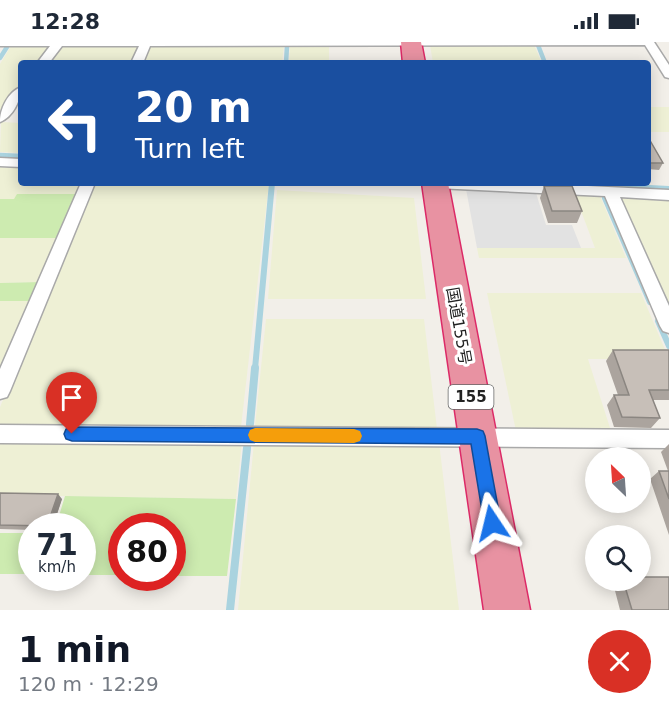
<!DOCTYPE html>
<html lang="en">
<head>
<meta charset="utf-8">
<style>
  body { margin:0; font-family:"DejaVu Sans","Noto Sans JP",sans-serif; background:#f2f2f3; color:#1f2937; height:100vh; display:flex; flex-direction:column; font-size:22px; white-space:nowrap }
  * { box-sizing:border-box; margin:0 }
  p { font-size:20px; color:#747a83 }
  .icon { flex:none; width:33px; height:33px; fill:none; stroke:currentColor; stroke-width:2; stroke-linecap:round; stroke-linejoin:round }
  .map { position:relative; height:568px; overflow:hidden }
  .drawer { display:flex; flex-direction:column; background:#fff; flex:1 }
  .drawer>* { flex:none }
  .guide { position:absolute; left:18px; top:18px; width:633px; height:126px; border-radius:6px; box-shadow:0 3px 15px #0003; background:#1a4fa0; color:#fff; overflow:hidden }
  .needle { width:39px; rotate:335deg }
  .buttons { position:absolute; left:585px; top:405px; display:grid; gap:12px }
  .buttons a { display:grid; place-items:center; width:66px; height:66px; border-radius:50%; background:#fff; box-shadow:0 3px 15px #0003; font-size:30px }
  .speed { position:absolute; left:18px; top:471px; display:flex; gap:12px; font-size:30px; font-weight:700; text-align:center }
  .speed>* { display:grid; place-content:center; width:78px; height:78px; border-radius:50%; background:#fff; box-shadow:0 3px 15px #0003; line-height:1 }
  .speed small { font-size:15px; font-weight:400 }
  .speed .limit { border:9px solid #d22; background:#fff; color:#111 }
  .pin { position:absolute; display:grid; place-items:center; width:51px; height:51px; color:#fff; margin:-62px -26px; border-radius:50% 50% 50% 0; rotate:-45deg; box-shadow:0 0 6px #0007 }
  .pin .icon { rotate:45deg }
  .me { position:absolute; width:66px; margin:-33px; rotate:350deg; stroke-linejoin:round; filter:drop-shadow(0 0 4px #0008) }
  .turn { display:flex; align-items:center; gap:21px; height:126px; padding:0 18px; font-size:27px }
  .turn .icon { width:78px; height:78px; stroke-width:2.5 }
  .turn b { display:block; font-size:42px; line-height:51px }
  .round { display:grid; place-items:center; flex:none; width:63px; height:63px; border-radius:32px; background:#f2f2f3 }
  .head { display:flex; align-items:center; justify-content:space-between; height:102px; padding:0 18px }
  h1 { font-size:36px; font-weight:700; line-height:45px; color:#111827 }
  .status { display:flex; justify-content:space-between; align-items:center; height:42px; padding:0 30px; background:#fff; direction:ltr }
  .status svg { height:16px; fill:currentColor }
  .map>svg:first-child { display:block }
  .farmland { fill:#eef0d5 }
  .grass { fill:#cdebb0 }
  .parking { fill:#e2e2e2 }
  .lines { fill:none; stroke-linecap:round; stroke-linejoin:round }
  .stream-far2 { stroke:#aad3df; stroke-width:4.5 }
  .stream-far1 { stroke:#aad3df; stroke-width:6 }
  .stream { stroke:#aad3df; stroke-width:8 }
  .street-casing { stroke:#a9a9a9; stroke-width:3 }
  .highway-casing { stroke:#dc2a67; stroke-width:3 }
  .street { fill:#fff; fill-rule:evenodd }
  .highway { fill:#e892a2; fill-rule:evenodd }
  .wall { fill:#aba49e }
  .shaded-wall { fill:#8b8681 }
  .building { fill:#c7bfb8; stroke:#8b8681; stroke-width:1.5 }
  .route { fill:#1a73e8; stroke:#114b97; stroke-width:1.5 }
  .slow { fill:#f59e0b }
  .labels { text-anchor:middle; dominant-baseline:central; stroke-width:6; stroke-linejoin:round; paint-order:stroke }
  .shield { fill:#fff; stroke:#646464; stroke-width:1.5 }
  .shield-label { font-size:15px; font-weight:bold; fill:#222 }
  .street-label { font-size:16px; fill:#222; stroke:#fff }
</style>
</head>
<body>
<div class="status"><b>12:28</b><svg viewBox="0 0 49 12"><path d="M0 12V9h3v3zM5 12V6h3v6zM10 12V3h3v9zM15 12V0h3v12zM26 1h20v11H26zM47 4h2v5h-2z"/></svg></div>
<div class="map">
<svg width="669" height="568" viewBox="0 0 669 568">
  <rect width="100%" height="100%" fill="#f2efe9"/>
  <path class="farmland" d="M 51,3 L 38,21 L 21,21 L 21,42 L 0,68 L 0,22 L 11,4 Z
    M 65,3 L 138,3 L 141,5 L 134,21 L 47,21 L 59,5 Z
    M 153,3 L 284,3 L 282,21 L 142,21 L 149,4 Z
    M 290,3 L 329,3 L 329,21 L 289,21 Z
    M 430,3 L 534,3 L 542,21 L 433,21 Z
    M 648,65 L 669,65 L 669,90 L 648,90 Z
    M 1,80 L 21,81 L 21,111 L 0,110 Z
    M 0,125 L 21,126 L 21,141 L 82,141 L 77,152 L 17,152 L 15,157 L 0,157 Z
    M 94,141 L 269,141 L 241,385 L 0,384 L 0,365 Z
    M 277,148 L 414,156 L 426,257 L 268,257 Z
    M 575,153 L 600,154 L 626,216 L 479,216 L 477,206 L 595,206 Z
    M 616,156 L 669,159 L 669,272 Z
    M 0,196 L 58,196 L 40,240 L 0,241 Z
    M 487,251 L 641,251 L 669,317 L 588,317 L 611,389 L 516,389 Z
    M 0,259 L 31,259 L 0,331 Z
    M 266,277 L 424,277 L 437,387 L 255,384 Z
    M 0,396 L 242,399 L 236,457 L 0,453 Z
    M 254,400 L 439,400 L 459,568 L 238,568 Z"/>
  <path class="grass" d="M 17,152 L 77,152 L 58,196 L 0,196 L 0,157 L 14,157 Z
    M 40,240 L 31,259 L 0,259 L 0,241 Z
    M 65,454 L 236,457 L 227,534 L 173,534 L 172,484 L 122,484 L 121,533 L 83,533 L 82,484 L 56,484 Z
    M 0,491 L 31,491 L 31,532 L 0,532 Z"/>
  <path class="parking" d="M 466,147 L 536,151 L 546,183 L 572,183 L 581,206 L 477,206 Z"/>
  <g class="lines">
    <path class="stream-far2" d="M 538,3 L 545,21
      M 0,16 L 7,5
      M 286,21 L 287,4
      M 0,113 L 21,114
      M 552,141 L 578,142"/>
    <path class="stream-far1" d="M 552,141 L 669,147
      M 605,156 L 650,260
      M 658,279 L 669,304
      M 255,327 L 272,141"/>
    <path class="stream" d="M 250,382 L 255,326
      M 230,568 L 247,406"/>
    <g class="street-casing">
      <path id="street" d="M 0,0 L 654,0 L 669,23 L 669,36 L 665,35 L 645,3 L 150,4 L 143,21 L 131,21 L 139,4 L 62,4 L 49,21 L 37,21 L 50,4 L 0,4 Z
        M 21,45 C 21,58 13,75 0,80 C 0,67 8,50 21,45 Z
        M 0,116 L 21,117 L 21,125 L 0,124 Z
        M 81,141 L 95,141 L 10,349 L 7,355 L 0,357 L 0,327 Z
        M 429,141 L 527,141 L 669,148 L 669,158 L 620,155 L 669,264 L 669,291 L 663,289 L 660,284 L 605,154 L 436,146 Z
        M 0,383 L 669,388 L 669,406 L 0,401 Z"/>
    </g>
    <g class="highway-casing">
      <path id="highway" d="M 401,0 L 421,0 L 425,21 L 403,21 Z
        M 422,141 L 448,141 L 530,568 L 484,568 Z"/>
    </g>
    <use href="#street" class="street"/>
    <use href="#highway" class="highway"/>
  </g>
  <path class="wall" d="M 648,95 L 663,121 L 659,128 L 648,127 Z
    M 544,144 L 582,169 L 577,181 L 548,181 L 540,156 Z
    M 613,308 L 669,309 L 669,358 L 653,358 L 660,376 L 651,386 L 614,385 L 607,363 L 614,353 L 618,353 L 606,319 Z
    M 669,402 L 669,493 L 650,437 L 659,429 L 668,429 L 661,410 Z
    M 0,451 L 62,457 L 53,484 L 32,484 L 32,488 L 0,487 Z
    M 617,538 L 640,538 L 669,568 L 620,568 L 613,541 Z"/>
  <path class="shaded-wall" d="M 58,452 L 62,457 L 53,484 L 48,484 Z"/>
  <path class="building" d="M 648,95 L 663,121 L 648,121 Z
    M 544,144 L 572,144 L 582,169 L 552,169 Z
    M 613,308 L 669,308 L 669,348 L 649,348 L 660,376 L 622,375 L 614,353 L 629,353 Z
    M 659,429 L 669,429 L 669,457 Z
    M 0,451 L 58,452 L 47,484 L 0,483 Z
    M 640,535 L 669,535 L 669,568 L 632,568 L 623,538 L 640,538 Z"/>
  <path class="route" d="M 72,385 L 477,387 L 483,389 L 485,394 L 501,481 L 498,487 L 492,490 L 486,487 L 484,481 L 471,402 L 72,399 L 66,397 L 64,392 L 66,387 Z"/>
  <path class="slow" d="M 255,386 L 354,387 L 360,389 L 362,394 L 360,399 L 354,401 L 255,400 L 250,398 L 248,393 L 250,388 Z"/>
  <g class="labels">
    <rect class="shield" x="448.5" y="343" width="45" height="24" rx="4.5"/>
    <g class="shield-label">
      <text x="471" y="355">155</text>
    </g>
    <g class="street-label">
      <text transform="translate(459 284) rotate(80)">国道155号</text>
    </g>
  </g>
</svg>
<div class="buttons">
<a><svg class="needle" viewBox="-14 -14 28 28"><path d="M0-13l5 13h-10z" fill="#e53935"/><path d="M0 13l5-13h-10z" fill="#747a83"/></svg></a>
<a><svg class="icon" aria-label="search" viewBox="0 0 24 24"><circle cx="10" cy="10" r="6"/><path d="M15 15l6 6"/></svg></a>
</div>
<div class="speed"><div>71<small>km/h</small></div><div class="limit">80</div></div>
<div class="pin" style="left:72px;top:392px;background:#d93025"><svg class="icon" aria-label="arrive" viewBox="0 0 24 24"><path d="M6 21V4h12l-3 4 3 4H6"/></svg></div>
<svg class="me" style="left:492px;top:481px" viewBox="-20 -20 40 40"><path d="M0-17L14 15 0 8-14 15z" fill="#1a73e8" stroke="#fff" stroke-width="4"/></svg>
<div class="guide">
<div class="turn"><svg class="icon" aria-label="left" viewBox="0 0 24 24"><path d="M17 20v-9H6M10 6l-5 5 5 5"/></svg><div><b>20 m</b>Turn left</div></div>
</div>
</div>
<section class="drawer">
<div class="head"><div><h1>1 min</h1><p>120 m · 12:29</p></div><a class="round" style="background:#d93025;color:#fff"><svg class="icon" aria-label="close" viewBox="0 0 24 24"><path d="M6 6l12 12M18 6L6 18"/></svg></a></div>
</section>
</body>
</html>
